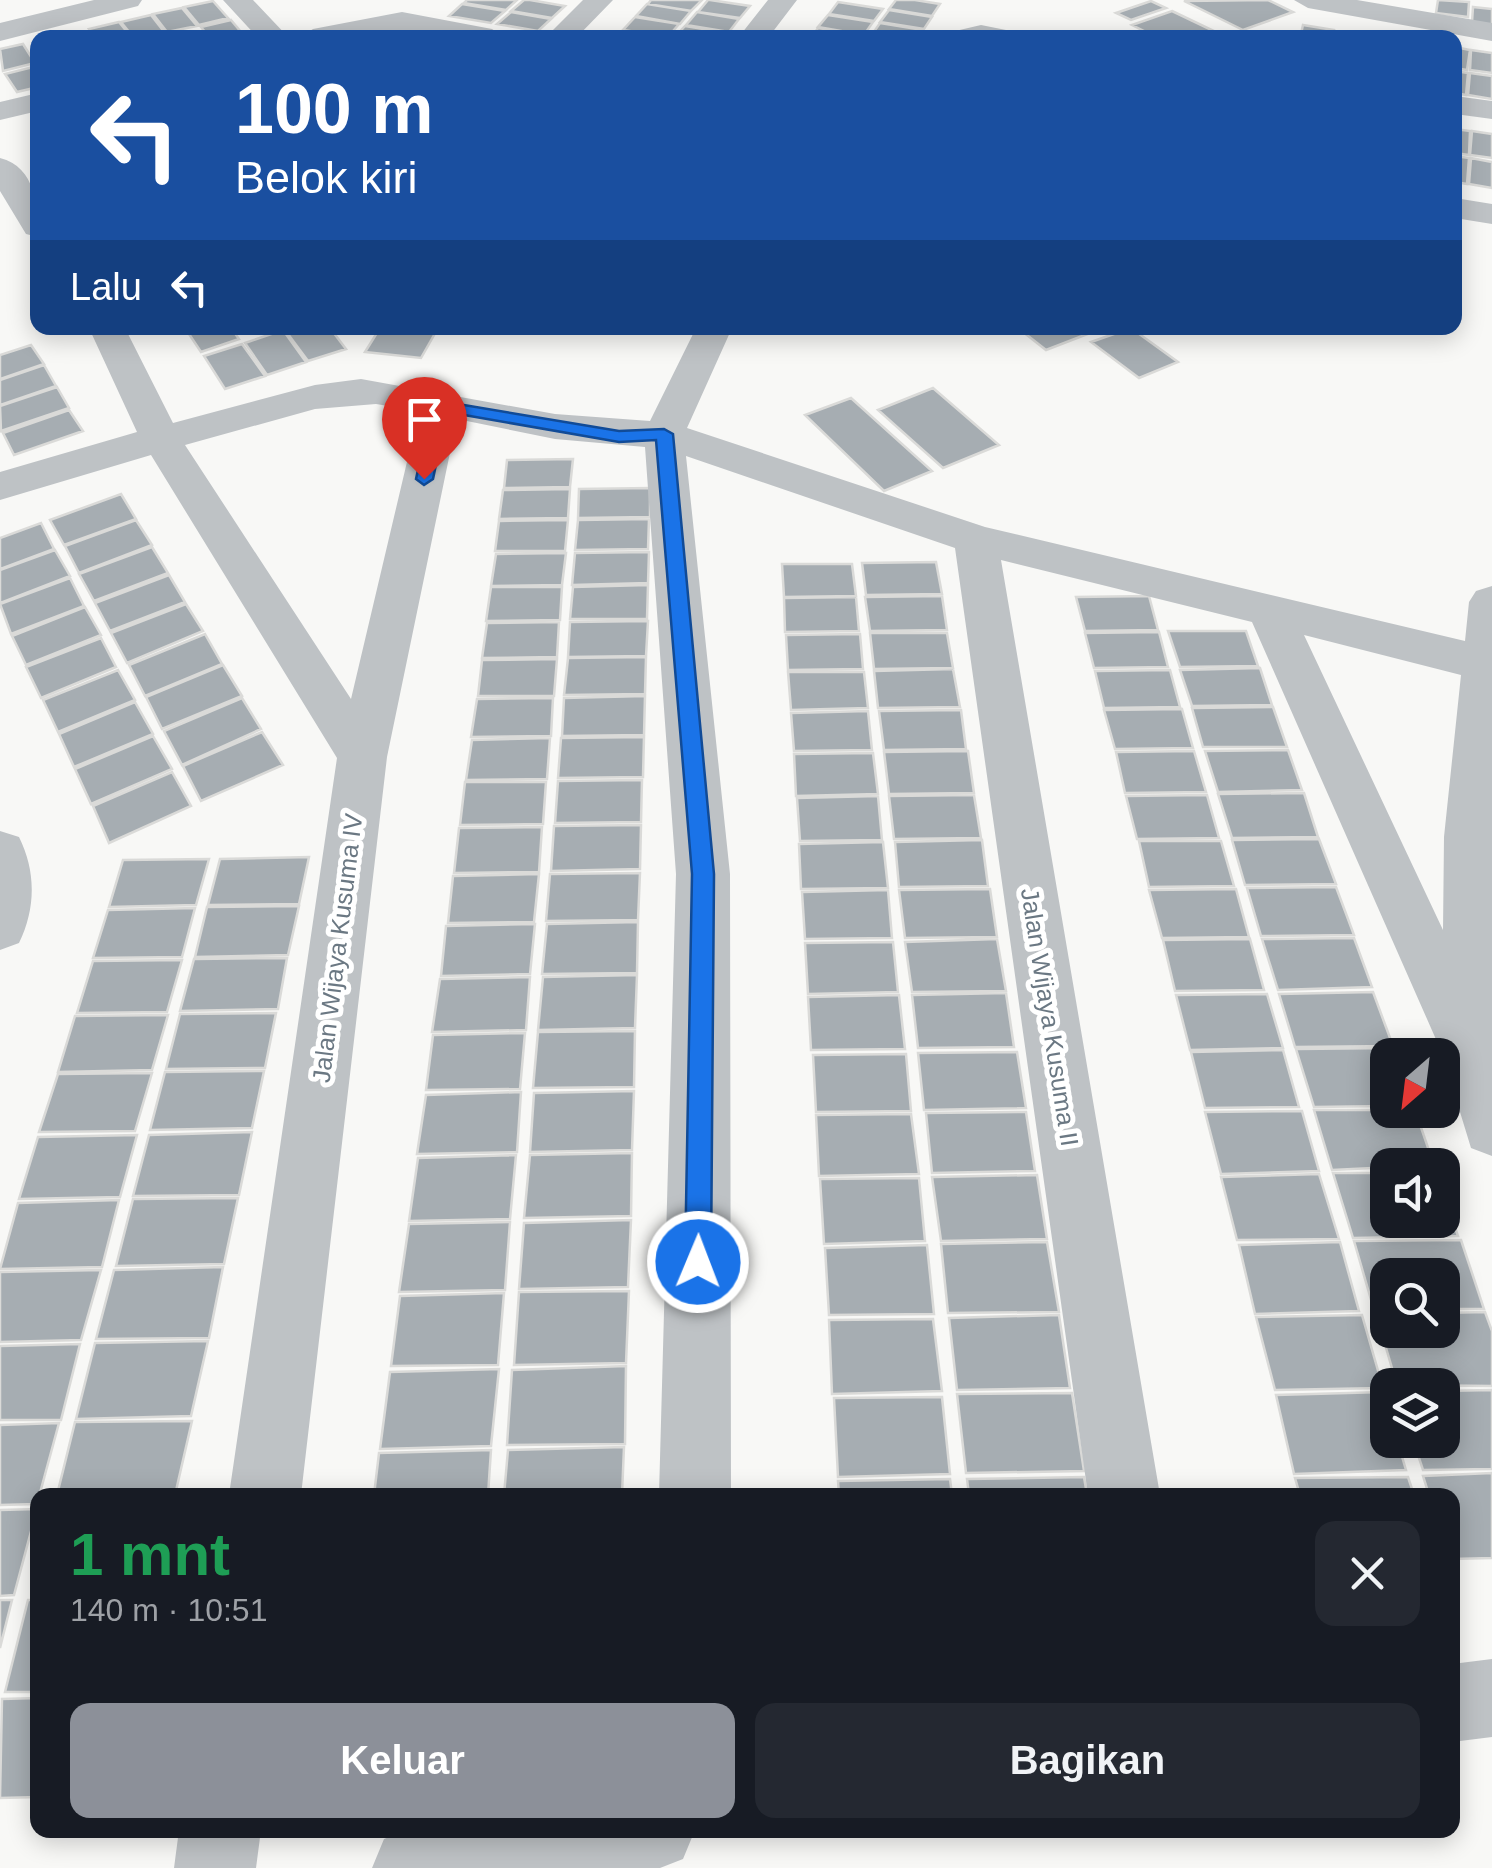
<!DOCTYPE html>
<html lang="id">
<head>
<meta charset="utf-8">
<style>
  body { margin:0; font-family:Arial,sans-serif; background:#242831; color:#f1f3f6; height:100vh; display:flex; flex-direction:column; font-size:38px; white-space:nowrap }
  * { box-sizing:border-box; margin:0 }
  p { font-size:32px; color:#9ea1a6 }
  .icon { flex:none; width:55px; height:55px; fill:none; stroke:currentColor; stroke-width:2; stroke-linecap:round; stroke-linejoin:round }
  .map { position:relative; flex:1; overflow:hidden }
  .details { position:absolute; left:30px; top:1488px; width:1430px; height:350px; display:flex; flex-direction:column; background:#171b24; border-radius:20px; box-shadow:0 5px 25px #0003 }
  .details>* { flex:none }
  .banner { position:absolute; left:30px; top:30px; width:1432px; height:305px; border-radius:20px; box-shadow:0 5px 25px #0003; background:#1a4fa0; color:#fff; overflow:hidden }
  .needle { width:65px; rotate:208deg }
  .buttons { position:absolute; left:1370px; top:1038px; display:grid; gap:20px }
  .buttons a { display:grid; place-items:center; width:90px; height:90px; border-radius:20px; background:#171b24; box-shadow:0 5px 25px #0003; font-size:50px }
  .pin { position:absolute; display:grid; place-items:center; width:85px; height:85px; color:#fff; margin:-102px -42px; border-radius:50% 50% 50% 0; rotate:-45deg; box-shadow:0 0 10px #0007 }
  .pin .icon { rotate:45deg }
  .me { position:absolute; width:110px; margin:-55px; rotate:1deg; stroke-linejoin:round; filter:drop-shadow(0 0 8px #0008) }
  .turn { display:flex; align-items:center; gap:35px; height:210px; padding:0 40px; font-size:45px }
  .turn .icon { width:130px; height:130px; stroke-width:2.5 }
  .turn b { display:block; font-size:70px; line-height:85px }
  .then { display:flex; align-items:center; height:95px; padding:0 40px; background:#0003; gap:20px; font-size:38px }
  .round { display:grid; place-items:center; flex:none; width:105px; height:105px; border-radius:20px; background:#242831 }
  .head { display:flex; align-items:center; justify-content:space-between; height:170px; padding:0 40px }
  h1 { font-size:60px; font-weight:700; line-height:75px; color:#1e9e55 }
  .primary-button { display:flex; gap:20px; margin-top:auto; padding:20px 40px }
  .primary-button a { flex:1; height:115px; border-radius:20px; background:#8c9099; color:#fff; font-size:40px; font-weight:700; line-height:115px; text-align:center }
  .primary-button a+a { background:#242831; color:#f1f3f6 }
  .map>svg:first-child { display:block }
  .building { fill:#a6adb2; stroke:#dadad8; stroke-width:2.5 }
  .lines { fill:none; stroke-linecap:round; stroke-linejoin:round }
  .street { fill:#bec2c5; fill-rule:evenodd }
  .route { fill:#1a73e8; stroke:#114b97; stroke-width:2.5 }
  .labels { text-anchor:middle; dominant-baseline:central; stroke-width:10; stroke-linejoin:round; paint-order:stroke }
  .street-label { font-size:25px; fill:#6b7883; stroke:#fff }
</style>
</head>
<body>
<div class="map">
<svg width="1492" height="1868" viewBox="0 0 1492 1868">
  <rect width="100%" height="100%" fill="#f8f8f6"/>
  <path class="building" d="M 467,0 L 517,0 L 506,10 L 464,3 Z
    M 524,0 L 530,0 L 565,6 L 552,18 L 511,11 Z
    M 651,0 L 702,0 L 691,11 L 648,4 Z
    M 708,0 L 710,0 L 750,6 L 740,18 L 698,12 Z
    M 896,0 L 915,0 L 940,4 L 932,16 L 889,9 Z
    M 1268,0 L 1293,12 L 1243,30 L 1184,1 Z
    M 1438,0 L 1469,2 L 1468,17 L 1436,13 Z
    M 213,1 L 228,18 L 199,25 L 184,7 Z
    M 1151,1 L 1166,8 L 1131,20 L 1116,13 Z
    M 838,2 L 883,9 L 874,21 L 829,14 Z
    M 462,4 L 505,11 L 491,23 L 449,16 Z
    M 647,4 L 691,11 L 680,24 L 636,16 Z
    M 1473,7 L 1492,9 L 1492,25 L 1472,22 Z
    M 182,8 L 197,26 L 167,32 L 153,14 Z
    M 889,10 L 932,17 L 924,29 L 880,22 Z
    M 1172,11 L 1218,33 L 1207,38 L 1158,38 L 1132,25 Z
    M 511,12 L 551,19 L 538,31 L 497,24 Z
    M 697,12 L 739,19 L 729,32 L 686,25 Z
    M 151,15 L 165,33 L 134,38 L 121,22 Z
    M 828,15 L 873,22 L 864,35 L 818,27 Z
    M 635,17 L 679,24 L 668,37 L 623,30 Z
    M 231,20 L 246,38 L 210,38 L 201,27 Z
    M 119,22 L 132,38 L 96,38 L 89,29 Z
    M 880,23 L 923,30 L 918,38 L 871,36 Z
    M 1303,25 L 1334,30 L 1332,38 L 1300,38 Z
    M 685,26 L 728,33 L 723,38 L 674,38 Z
    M 818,28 L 864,35 L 811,38 Z
    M 23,44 L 35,63 L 3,71 L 0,49 Z
    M 1455,47 L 1470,50 L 1467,70 L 1455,68 Z
    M 1471,50 L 1492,53 L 1492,73 L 1470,70 Z
    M 37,66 L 38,87 L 17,92 L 5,74 Z
    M 1455,71 L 1468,73 L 1466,95 L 1455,93 Z
    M 1470,73 L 1492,76 L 1492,99 L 1468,95 Z
    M 1455,129 L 1470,131 L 1469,155 L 1455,153 Z
    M 1472,131 L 1492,134 L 1492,158 L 1470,155 Z
    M 1455,156 L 1469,158 L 1467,184 L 1455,182 Z
    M 1471,158 L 1492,162 L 1492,188 L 1469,184 Z
    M 185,328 L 231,328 L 239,339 L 201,352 Z
    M 292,328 L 330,328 L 346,349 L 308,361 L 285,330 Z
    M 380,328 L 438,328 L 421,358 L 365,352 Z
    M 1018,328 L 1103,328 L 1046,350 Z
    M 1131,328 L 1178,362 L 1139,378 L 1091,342 Z
    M 283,330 L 306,362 L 267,375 L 245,343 Z
    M 242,344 L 265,376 L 225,389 L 204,356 Z
    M 31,345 L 44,364 L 0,379 L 0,355 Z
    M 44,365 L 56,386 L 0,405 L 0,380 Z
    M 57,387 L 69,408 L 1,431 L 0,406 Z
    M 933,388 L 999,445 L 943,468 L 878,410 Z
    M 851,398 L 932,471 L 884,491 L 805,415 Z
    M 69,410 L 83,431 L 14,455 L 3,433 Z
    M 573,459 L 570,487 L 504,488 L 507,460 Z
    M 650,488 L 650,517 L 578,518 L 579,489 Z
    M 570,489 L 568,518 L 499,519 L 503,490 Z
    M 121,494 L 136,519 L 64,545 L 50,520 Z
    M 649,519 L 648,549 L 575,550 L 578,520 Z
    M 136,520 L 152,545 L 79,573 L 65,546 Z
    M 568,520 L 565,551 L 495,551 L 499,521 Z
    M 41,523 L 54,549 L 0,569 L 0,538 Z
    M 152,547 L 168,573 L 94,601 L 79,574 Z
    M 55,550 L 70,576 L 0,603 L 0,570 Z
    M 649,552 L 648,583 L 572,585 L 575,553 Z
    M 566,553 L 562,585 L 491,586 L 496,554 Z
    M 936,562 L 942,594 L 866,595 L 862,563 Z
    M 782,564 L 852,564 L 856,596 L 784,597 Z
    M 169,575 L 185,602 L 110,631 L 95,603 Z
    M 70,578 L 84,606 L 11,634 L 0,604 Z
    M 648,585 L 647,619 L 570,619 L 573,587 Z
    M 491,587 L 562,587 L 560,620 L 486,621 Z
    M 942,596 L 947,630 L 870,631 L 865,597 Z
    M 1149,596 L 1158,630 L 1085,631 L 1076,597 Z
    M 856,597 L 859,631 L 785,632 L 784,598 Z
    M 186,604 L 203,631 L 127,663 L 111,633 Z
    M 85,607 L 101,635 L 26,665 L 12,636 Z
    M 648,621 L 646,656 L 568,657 L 570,622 Z
    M 559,622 L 557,657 L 482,658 L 487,623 Z
    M 1168,631 L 1246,631 L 1258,666 L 1180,667 Z
    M 1159,632 L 1168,667 L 1094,668 L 1085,633 Z
    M 870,633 L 947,633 L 953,668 L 874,669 Z
    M 205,634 L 222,664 L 145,696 L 129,665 Z
    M 860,634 L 863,669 L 788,670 L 786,635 Z
    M 101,638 L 116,667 L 41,698 L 26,667 Z
    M 646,657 L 645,694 L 564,695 L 568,658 Z
    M 557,659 L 554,696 L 478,696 L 482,660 Z
    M 223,665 L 242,696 L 162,729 L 146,697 Z
    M 1260,668 L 1272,705 L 1192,706 L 1180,670 Z
    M 953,669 L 960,707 L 878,708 L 874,671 Z
    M 118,670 L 135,700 L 58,732 L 43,700 Z
    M 1170,670 L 1180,707 L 1104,708 L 1095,671 Z
    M 788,672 L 864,672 L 868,708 L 791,710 Z
    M 645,696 L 644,735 L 562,736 L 564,698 Z
    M 242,698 L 261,729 L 182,765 L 164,731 Z
    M 553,698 L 551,736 L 471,737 L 477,699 Z
    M 135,702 L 153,734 L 74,767 L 59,734 Z
    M 1273,707 L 1287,747 L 1203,747 L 1192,708 Z
    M 1182,709 L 1193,748 L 1115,749 L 1104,710 Z
    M 961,710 L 966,749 L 884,750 L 879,711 Z
    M 868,711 L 872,750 L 794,751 L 791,713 Z
    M 262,732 L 283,765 L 201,801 L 183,766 Z
    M 153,736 L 172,769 L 91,804 L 75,769 Z
    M 644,737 L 643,777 L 558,778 L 561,738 Z
    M 550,738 L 547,779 L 466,780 L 472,740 Z
    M 1288,750 L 1302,790 L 1218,792 L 1205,751 Z
    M 968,751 L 974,793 L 889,794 L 884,752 Z
    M 1194,751 L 1206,792 L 1125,793 L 1116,752 Z
    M 873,753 L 878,794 L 796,796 L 794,754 Z
    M 172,772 L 191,806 L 109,843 L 93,806 Z
    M 642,780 L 641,822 L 555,823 L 558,781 Z
    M 465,782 L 546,782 L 543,824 L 460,825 Z
    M 1304,793 L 1318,837 L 1232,838 L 1218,794 Z
    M 974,795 L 981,838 L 894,839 L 889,796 Z
    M 1207,795 L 1219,838 L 1137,839 L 1126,796 Z
    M 878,796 L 882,840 L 800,841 L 797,798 Z
    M 641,825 L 640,869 L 551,871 L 554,826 Z
    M 542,827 L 539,872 L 454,873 L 459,828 Z
    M 1319,839 L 1336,884 L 1245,885 L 1232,840 Z
    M 982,840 L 988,886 L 899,887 L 895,842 Z
    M 1139,841 L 1221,841 L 1234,886 L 1149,887 Z
    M 883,842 L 888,888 L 801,889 L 799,844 Z
    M 309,857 L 299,904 L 208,905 L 220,859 Z
    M 209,859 L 196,905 L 109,907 L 123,860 Z
    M 640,873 L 638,920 L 546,921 L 550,874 Z
    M 539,874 L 534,922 L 448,923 L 453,876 Z
    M 1336,887 L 1354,935 L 1261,936 L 1247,888 Z
    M 990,889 L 997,937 L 905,938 L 899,890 Z
    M 1236,889 L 1249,937 L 1162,938 L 1149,890 Z
    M 888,890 L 892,938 L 805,939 L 802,892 Z
    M 299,906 L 288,955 L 195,957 L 207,907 Z
    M 195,908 L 182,957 L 93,958 L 108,910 Z
    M 638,922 L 637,973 L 542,974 L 547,924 Z
    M 535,924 L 530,974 L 441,976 L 446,926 Z
    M 1354,938 L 1372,987 L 1278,990 L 1262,939 Z
    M 997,939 L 1006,991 L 912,992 L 905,942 Z
    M 1250,939 L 1264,990 L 1175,991 L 1163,940 Z
    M 893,942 L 898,992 L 808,994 L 805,943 Z
    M 287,958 L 278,1009 L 180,1011 L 194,959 Z
    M 182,960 L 167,1012 L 77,1013 L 93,961 Z
    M 637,975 L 635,1028 L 538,1030 L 543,977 Z
    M 530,977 L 526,1030 L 432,1032 L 440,979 Z
    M 1373,992 L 1393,1046 L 1295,1047 L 1279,994 Z
    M 1006,993 L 1014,1047 L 918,1048 L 912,995 Z
    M 1267,994 L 1283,1048 L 1190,1050 L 1176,995 Z
    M 899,995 L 905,1049 L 811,1050 L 808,997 Z
    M 276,1013 L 265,1068 L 166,1069 L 180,1014 Z
    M 168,1015 L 152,1070 L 58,1072 L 75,1016 Z
    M 635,1031 L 634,1087 L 533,1088 L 538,1032 Z
    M 525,1033 L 520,1089 L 426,1090 L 433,1035 Z
    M 1394,1048 L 1396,1055 L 1388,1055 L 1388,1106 L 1314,1107 L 1296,1049 Z
    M 1283,1050 L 1299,1107 L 1205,1108 L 1191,1052 Z
    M 1017,1052 L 1026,1108 L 924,1110 L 918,1053 Z
    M 906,1054 L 911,1111 L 816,1112 L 813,1055 Z
    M 264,1071 L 252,1128 L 150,1130 L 165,1072 Z
    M 152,1073 L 135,1131 L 39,1132 L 58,1074 Z
    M 634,1091 L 632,1150 L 530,1152 L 534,1093 Z
    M 521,1092 L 517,1152 L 417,1154 L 426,1095 Z
    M 1314,1110 L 1415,1110 L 1434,1165 L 1332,1170 Z
    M 1302,1111 L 1319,1171 L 1221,1174 L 1205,1112 Z
    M 1026,1112 L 1035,1171 L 932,1173 L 926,1113 Z
    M 911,1114 L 919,1174 L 819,1176 L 816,1115 Z
    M 252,1132 L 239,1195 L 133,1196 L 149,1135 Z
    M 137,1135 L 120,1197 L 19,1199 L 38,1137 Z
    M 632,1153 L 631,1216 L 524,1218 L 530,1155 Z
    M 516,1155 L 510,1219 L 409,1221 L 418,1158 Z
    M 1333,1173 L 1388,1173 L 1388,1220 L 1442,1220 L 1442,1189 L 1458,1236 L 1353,1238 Z
    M 1319,1174 L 1339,1239 L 1237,1240 L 1221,1177 Z
    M 1037,1175 L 1047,1239 L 941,1241 L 932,1177 Z
    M 919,1178 L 925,1241 L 824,1244 L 820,1179 Z
    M 238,1198 L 224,1264 L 116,1266 L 133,1199 Z
    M 119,1200 L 102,1267 L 0,1269 L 18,1203 Z
    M 631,1220 L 628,1287 L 519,1289 L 524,1223 Z
    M 510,1222 L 505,1290 L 399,1292 L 409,1224 Z
    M 1461,1240 L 1484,1309 L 1442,1309 L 1442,1275 L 1388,1275 L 1388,1310 L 1374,1310 L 1354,1241 Z
    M 1047,1242 L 1059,1312 L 948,1313 L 941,1244 Z
    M 1340,1242 L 1359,1311 L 1255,1314 L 1239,1245 Z
    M 927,1245 L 934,1314 L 829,1315 L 825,1248 Z
    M 223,1267 L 209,1338 L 96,1339 L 114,1270 Z
    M 101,1270 L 81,1340 L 0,1342 L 0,1272 Z
    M 629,1291 L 626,1363 L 514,1365 L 519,1292 Z
    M 504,1293 L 498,1365 L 391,1366 L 400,1296 Z
    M 1485,1312 L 1492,1331 L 1492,1386 L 1397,1385 L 1376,1314 L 1388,1314 L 1388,1330 L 1442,1330 L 1442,1313 Z
    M 1059,1315 L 1070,1388 L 957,1390 L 949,1318 Z
    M 1362,1315 L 1383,1388 L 1275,1390 L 1256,1317 Z
    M 933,1319 L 942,1391 L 832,1394 L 829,1320 Z
    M 208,1341 L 191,1416 L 76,1419 L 95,1343 Z
    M 80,1344 L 61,1420 L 0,1420 L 0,1346 Z
    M 626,1366 L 625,1444 L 507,1445 L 512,1370 Z
    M 499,1369 L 491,1446 L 380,1449 L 390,1372 Z
    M 1492,1390 L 1492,1469 L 1423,1470 L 1413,1440 L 1442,1440 L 1442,1391 Z
    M 1384,1392 L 1388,1440 L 1397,1440 L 1406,1470 L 1294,1474 L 1276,1395 Z
    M 1072,1393 L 1084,1471 L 966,1473 L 957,1394 Z
    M 942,1397 L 950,1474 L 838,1477 L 834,1398 Z
    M 192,1421 L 175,1495 L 57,1495 L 75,1422 Z
    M 59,1423 L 37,1504 L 0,1505 L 0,1425 Z
    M 624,1447 L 622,1495 L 504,1495 L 508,1450 Z
    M 491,1450 L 488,1495 L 374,1495 L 379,1453 Z
    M 1492,1473 L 1492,1558 L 1452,1559 L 1452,1495 L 1429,1495 L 1423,1476 Z
    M 1084,1477 L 1087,1495 L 969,1495 L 967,1479 Z
    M 1408,1477 L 1414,1495 L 1300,1495 L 1295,1478 Z
    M 950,1479 L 952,1495 L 839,1495 L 838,1481 Z
    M 37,1509 L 14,1595 L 0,1596 L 0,1510 Z
    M 0,1600 L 12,1600 L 0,1648 Z
    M 28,1600 L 38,1600 L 38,1692 L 5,1692 Z
    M 38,1698 L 38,1797 L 0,1798 L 2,1699 Z"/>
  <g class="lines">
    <path class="street" d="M 94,0 L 142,0 L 138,6 L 0,41 L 0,23 Z
      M 223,0 L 253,0 L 289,38 L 258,38 Z
      M 583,0 L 613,0 L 576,38 L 545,38 Z
      M 768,0 L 797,0 L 768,38 L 738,38 Z
      M 1294,0 L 1357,0 L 1492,23 L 1492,41 L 1308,8 Z
      M 402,12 L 492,29 L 506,38 L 444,38 L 402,30 L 361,38 L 299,38 L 313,29 Z
      M 981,25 L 1016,32 L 1020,38 L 947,38 L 951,32 Z
      M 38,93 L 38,111 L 0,120 L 0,102 Z
      M 1455,96 L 1492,101 L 1492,119 L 1455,114 Z
      M 0,158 C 36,167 38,207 38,237 L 26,234 L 0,191 Z
      M 1455,198 L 1492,204 L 1492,224 L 1455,218 Z
      M 89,328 L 125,328 L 173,423 L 315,385 L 361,379 L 555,414 L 650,421 L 696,328 L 732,328 L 687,428 L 985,527 L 1465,641 L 1469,602 L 1476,591 L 1492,586 L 1492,1156 L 1471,1148 L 1442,1053 L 1252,622 L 1001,560 L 1160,1495 L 1088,1495 L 955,548 L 686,456 L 730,874 L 731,1495 L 659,1495 L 676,874 L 645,447 L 555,439 L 457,419 L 387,757 L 301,1495 L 229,1495 L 337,758 L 151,455 L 0,500 L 0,472 L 137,432 ZM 376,404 L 419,411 L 351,699 L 185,445 L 315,409 ZM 1304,635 L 1461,675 L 1444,837 L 1443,930 Z
      M 0,831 L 19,837 C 36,871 36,908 19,943 L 0,950 Z
      M 1492,1659 L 1492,1737 L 1452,1742 L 1452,1664 Z
      M 179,1830 L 261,1830 L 256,1868 L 174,1868 Z
      M 406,1830 L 695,1830 L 683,1859 L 660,1868 L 372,1868 L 384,1839 Z"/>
  </g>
  <path class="route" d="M 440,401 L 619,431 L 664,429 L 673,434 L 714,874 L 711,1262 L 707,1272 L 698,1276 L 689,1272 L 685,1262 L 692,874 L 656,440 L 619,442 L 447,412 L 433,479 L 424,485 L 416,479 L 432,406 Z"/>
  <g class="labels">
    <g class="street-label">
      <text transform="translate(337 948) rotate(-83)">Jalan Wijaya Kusuma IV</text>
      <text transform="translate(1050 1017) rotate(81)">Jalan Wijaya Kusuma II</text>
    </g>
  </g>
</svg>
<div class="buttons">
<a><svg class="needle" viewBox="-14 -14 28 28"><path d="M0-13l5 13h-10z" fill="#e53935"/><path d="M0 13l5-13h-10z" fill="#9ea1a6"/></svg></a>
<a><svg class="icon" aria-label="sound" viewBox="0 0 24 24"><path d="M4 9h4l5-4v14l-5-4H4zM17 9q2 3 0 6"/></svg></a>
<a><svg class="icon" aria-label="search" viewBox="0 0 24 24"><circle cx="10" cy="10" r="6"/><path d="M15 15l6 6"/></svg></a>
<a><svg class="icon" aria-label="layers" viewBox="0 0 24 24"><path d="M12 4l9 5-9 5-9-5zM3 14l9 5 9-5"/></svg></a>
</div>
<div class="pin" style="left:424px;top:479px;background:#d93025"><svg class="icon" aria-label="arrive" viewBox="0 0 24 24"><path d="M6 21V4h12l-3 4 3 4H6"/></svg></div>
<svg class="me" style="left:698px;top:1262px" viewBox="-20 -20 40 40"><circle r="17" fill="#1a73e8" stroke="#fff" stroke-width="3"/><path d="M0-11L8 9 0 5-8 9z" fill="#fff"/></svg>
<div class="banner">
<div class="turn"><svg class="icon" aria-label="left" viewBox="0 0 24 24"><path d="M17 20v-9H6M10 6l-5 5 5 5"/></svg><div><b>100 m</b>Belok kiri</div></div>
<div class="then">Lalu<svg class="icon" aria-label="left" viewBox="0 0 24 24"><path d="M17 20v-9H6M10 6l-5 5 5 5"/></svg></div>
</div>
<section class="details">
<div class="head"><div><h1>1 mnt</h1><p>140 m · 10:51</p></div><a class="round"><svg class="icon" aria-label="close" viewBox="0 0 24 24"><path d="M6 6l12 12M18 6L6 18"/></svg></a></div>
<div class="primary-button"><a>Keluar</a><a>Bagikan</a></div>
</section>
</div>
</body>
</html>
